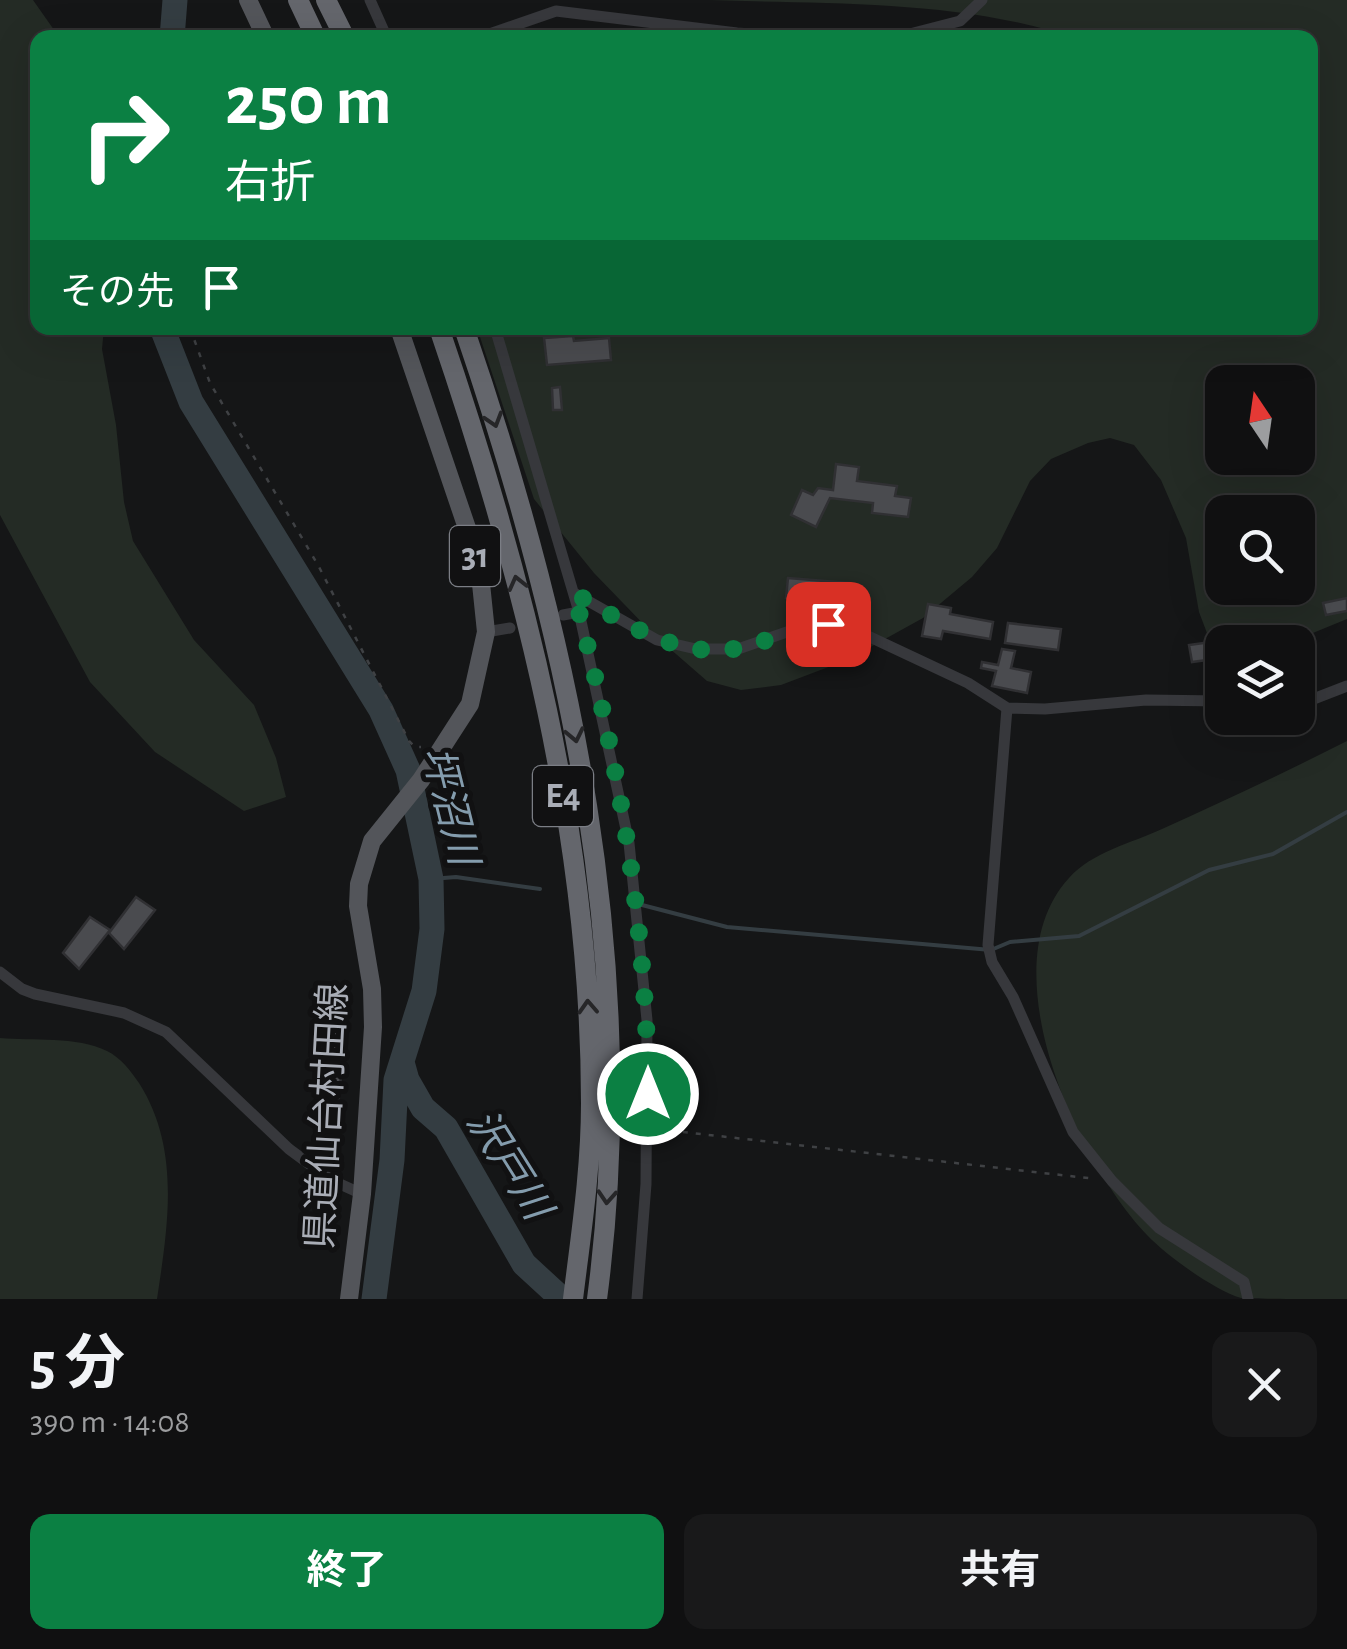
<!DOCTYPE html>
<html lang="ja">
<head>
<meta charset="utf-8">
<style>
  body { margin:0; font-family:"Alegreya Sans","Noto Sans JP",sans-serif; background:#19191a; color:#f1f3f6; height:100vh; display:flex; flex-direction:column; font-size:38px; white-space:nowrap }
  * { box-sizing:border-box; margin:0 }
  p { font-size:32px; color:#9c9d9f }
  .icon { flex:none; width:55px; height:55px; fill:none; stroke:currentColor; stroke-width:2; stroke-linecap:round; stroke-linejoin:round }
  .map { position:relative; height:1299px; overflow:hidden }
  .drawer { display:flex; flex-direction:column; background:#101011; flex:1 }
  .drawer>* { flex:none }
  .guide { position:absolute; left:30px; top:30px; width:1288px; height:305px; border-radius:20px; box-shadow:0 10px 40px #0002,0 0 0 2px #303031; background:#0b8043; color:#fff; overflow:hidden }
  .needle { width:65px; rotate:347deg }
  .buttons { position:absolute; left:1205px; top:365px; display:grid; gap:20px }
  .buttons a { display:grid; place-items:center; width:110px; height:110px; border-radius:20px; background:#101011; box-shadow:0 10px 40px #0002,0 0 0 2px #303031; font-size:50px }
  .pin { position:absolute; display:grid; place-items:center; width:85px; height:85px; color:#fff; margin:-42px; border-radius:20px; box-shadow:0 5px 15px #0006 }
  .me { position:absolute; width:110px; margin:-55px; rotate:0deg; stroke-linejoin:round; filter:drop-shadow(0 0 8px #0008) }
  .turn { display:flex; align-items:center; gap:35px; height:210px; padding:0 30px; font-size:45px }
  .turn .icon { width:130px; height:130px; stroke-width:2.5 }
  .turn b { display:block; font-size:70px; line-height:85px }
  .then { display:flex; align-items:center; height:95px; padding:0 30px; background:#0003; gap:20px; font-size:38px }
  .round { display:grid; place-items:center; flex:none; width:105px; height:105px; border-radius:20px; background:#19191a }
  .headline { display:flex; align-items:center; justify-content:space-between; height:170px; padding:0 30px }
  h1 { font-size:60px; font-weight:700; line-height:75px }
  .primary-button { display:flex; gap:20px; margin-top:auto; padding:20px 30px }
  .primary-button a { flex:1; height:115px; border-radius:20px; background:#0b8043; color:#fff; font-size:40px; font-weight:700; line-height:115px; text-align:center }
  .primary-button a+a { background:#19191a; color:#f1f3f6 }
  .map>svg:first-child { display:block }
  .green { fill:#242b25; fill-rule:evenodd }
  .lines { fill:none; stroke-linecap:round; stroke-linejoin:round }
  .stream { stroke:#343d42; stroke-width:4 }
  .river { stroke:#343d42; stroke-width:25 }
  .building { fill:#4a4b4f; stroke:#303033; stroke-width:2.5 }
  .path { stroke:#3f4144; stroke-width:2.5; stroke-dasharray:5 8; stroke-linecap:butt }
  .street { stroke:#37383c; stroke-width:11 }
  .primary { stroke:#53555a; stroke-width:18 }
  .highway { stroke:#64666c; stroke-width:20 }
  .oneway { stroke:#262628 }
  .route { stroke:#0b8043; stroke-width:18; stroke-dasharray:0 32.4 }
  .labels { text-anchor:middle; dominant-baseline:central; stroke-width:10; stroke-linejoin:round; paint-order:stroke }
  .shield { fill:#111112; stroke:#7b7e85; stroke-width:2.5 }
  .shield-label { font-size:35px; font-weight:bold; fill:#a9adb6 }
  .street-label { font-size:38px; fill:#a9adb6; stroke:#111112 }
  .water-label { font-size:40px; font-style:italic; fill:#849cad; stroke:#111112 }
</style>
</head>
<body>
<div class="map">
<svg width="1347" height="1299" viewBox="0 0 1347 1299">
  <rect width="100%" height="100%" fill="#151617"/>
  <path class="green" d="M 0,0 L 33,0 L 59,37 L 38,38 L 38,328 L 104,328 L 102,349 L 116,425 L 124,502 L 133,541 L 194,640 L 254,705 L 276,758 L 286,797 L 244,811 L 155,752 L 90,682 L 0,515 Z
    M 709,0 L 1347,0 L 1347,619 L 1291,642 L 1222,645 L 1210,641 L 1199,612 L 1186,538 L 1161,480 L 1134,445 L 1110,438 L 1088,443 L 1051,459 L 1030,481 L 997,548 L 972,577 L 923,618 L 847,660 L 781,685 L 741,690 L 707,681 L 653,634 L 594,573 L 534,499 L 477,328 L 1310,328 L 1310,38 L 1055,37 L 1052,31 C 942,0 822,4 709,0 ZM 1222,382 L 1298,382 L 1298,458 L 1222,458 ZM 1222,512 L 1298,512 L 1298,588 L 1222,588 Z
    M 1347,741 L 1347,1299 C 1323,1299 1261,1299 1241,1298 C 1214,1290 1167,1256 1147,1235 C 1077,1161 987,967 1069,878 C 1092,852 1132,843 1162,829 C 1224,801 1286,772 1347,741 Z
    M 0,1038 C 32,1041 77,1036 107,1051 C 121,1058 130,1070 139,1083 C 181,1149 168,1226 157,1299 L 0,1299 Z"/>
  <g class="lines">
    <path class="stream" d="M 431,879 L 456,877 L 540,889
      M 642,905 L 727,927 L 991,950 L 1010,942 L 1079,936 L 1209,870 L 1273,854 L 1347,812"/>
    <path class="river" d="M 172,38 L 175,0
      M 162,328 L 191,402 L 381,710 L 408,770 L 431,879 L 432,929 L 424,991 L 396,1080 L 392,1160 L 374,1299
      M 402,1062 L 407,1080 L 423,1108 L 446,1128 L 524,1264 L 562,1299"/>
  </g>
  <path class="building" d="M 573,336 L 574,341 L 609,338 L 611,360 L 547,365 L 544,338 Z
    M 560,387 L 562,410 L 553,410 L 552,388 Z
    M 836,464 L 859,467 L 857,481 L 897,486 L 895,496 L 911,498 L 908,517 L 872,513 L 873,503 L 830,498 L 816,527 L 791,515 L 802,490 L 813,495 L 818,488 L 833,490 Z
    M 788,578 L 849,583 L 847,604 L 786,598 Z
    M 1347,598 L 1347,611 L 1326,615 L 1323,603 Z
    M 928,604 L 951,608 L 950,614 L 993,622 L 990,639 L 943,631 L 941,639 L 922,636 Z
    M 1008,623 L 1061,629 L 1058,650 L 1005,643 Z
    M 1240,638 L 1241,642 L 1222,642 L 1222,658 L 1192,662 L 1189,645 Z
    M 1002,649 L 1015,651 L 1011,668 L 1031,672 L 1027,693 L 992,686 L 996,671 L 981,668 L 982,662 L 998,665 Z
    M 136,897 L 155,910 L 124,949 L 109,933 Z
    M 90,917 L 110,930 L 79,969 L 63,953 Z
    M 325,1029 L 344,1031 L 342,1056 L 322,1054 Z
    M 320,1074 L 341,1076 L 338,1103 L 317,1100 Z"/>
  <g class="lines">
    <path class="path" d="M 190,328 L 210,383 L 318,565 L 409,741 L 415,747 L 421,747
      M 657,1129 L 1096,1179"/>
    <path class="street" d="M 370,0 L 387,38
      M 478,38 L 556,11 L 737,33 L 802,38
      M 894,38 L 960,21 L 982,0
      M 495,328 L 579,612 L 629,843 L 647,1020 L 646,1184 L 637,1299
      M 574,593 L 657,640 L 696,649 L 738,649 L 807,625 L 827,624 L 853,629 L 968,683 L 1007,708 L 1045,709 L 1146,700 L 1222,701
      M 563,615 L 579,612
      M 486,632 L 510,628
      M 1298,705 L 1347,686
      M 1007,708 L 988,945 L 992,962 L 1013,997 L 1073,1132 L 1112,1181 L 1159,1228 L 1244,1282 L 1248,1299
      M 0,972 L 22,989 L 35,994 L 124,1013 L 166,1032 L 289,1149 L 331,1180 L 362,1194"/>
    <path class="primary" d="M 248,0 L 266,38
      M 349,1299 L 362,1194 L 373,1027 L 372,989 L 358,906 L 359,884 L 372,841 L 421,780 L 470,704 L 486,632 L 480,574 L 469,534 L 399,328"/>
    <path class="highway" d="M 298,0 L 316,38
      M 326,0 L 345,38
      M 439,328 C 524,577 591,838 591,1103 C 591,1169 581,1234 573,1299
      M 464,328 C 571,640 641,968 597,1299"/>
  </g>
  <defs><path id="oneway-chevron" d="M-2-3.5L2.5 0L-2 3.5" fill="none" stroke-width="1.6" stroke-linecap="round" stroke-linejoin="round" transform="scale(2.5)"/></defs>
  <g class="oneway">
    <use href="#oneway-chevron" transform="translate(494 420) rotate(73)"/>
    <use href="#oneway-chevron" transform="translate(517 583) rotate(-104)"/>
    <use href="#oneway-chevron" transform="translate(575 735) rotate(78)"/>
    <use href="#oneway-chevron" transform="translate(588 1007) rotate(-93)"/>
    <use href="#oneway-chevron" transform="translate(607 1197) rotate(94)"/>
  </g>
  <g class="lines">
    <path class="route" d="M 648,1094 C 647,925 618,757 574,593 C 624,622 677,660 739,648 C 770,642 795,625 828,624"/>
  </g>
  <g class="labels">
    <g class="shield">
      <rect x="450" y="526" width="50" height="60" rx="8"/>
      <rect x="533" y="766" width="60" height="60" rx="8"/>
    </g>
    <g class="shield-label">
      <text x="475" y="556">31</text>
      <text x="563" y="796">E4</text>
    </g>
    <g class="street-label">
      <text transform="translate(328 1116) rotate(-87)">県道仙台村田線</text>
    </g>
    <g class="water-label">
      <text transform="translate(449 806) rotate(76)">坪沼川</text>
      <text transform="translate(508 1165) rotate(58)">沢戸川</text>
    </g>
  </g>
</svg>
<div class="buttons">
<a><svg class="needle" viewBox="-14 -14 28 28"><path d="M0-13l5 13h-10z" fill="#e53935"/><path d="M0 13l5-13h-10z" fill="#9c9d9f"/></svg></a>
<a><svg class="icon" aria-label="search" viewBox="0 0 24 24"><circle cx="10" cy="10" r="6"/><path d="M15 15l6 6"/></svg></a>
<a><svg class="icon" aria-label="layers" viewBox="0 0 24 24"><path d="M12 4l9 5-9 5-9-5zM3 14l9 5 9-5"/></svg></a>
</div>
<div class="pin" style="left:828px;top:624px;background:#d93025"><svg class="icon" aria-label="arrive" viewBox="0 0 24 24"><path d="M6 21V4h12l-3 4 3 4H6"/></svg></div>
<svg class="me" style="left:648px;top:1094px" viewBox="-20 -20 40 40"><circle r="17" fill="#0b8043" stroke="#fff" stroke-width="3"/><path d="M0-11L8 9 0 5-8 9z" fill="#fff"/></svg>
<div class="guide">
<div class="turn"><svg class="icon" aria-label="right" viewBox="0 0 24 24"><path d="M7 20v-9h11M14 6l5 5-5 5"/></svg><div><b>250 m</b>右折</div></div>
<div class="then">その先<svg class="icon" aria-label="arrive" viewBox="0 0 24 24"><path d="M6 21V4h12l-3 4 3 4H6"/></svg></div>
</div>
</div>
<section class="drawer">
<div class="headline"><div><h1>5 分</h1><p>390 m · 14:08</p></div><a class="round"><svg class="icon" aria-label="close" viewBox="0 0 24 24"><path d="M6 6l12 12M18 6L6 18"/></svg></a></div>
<div class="primary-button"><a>終了</a><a>共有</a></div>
</section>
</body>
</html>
